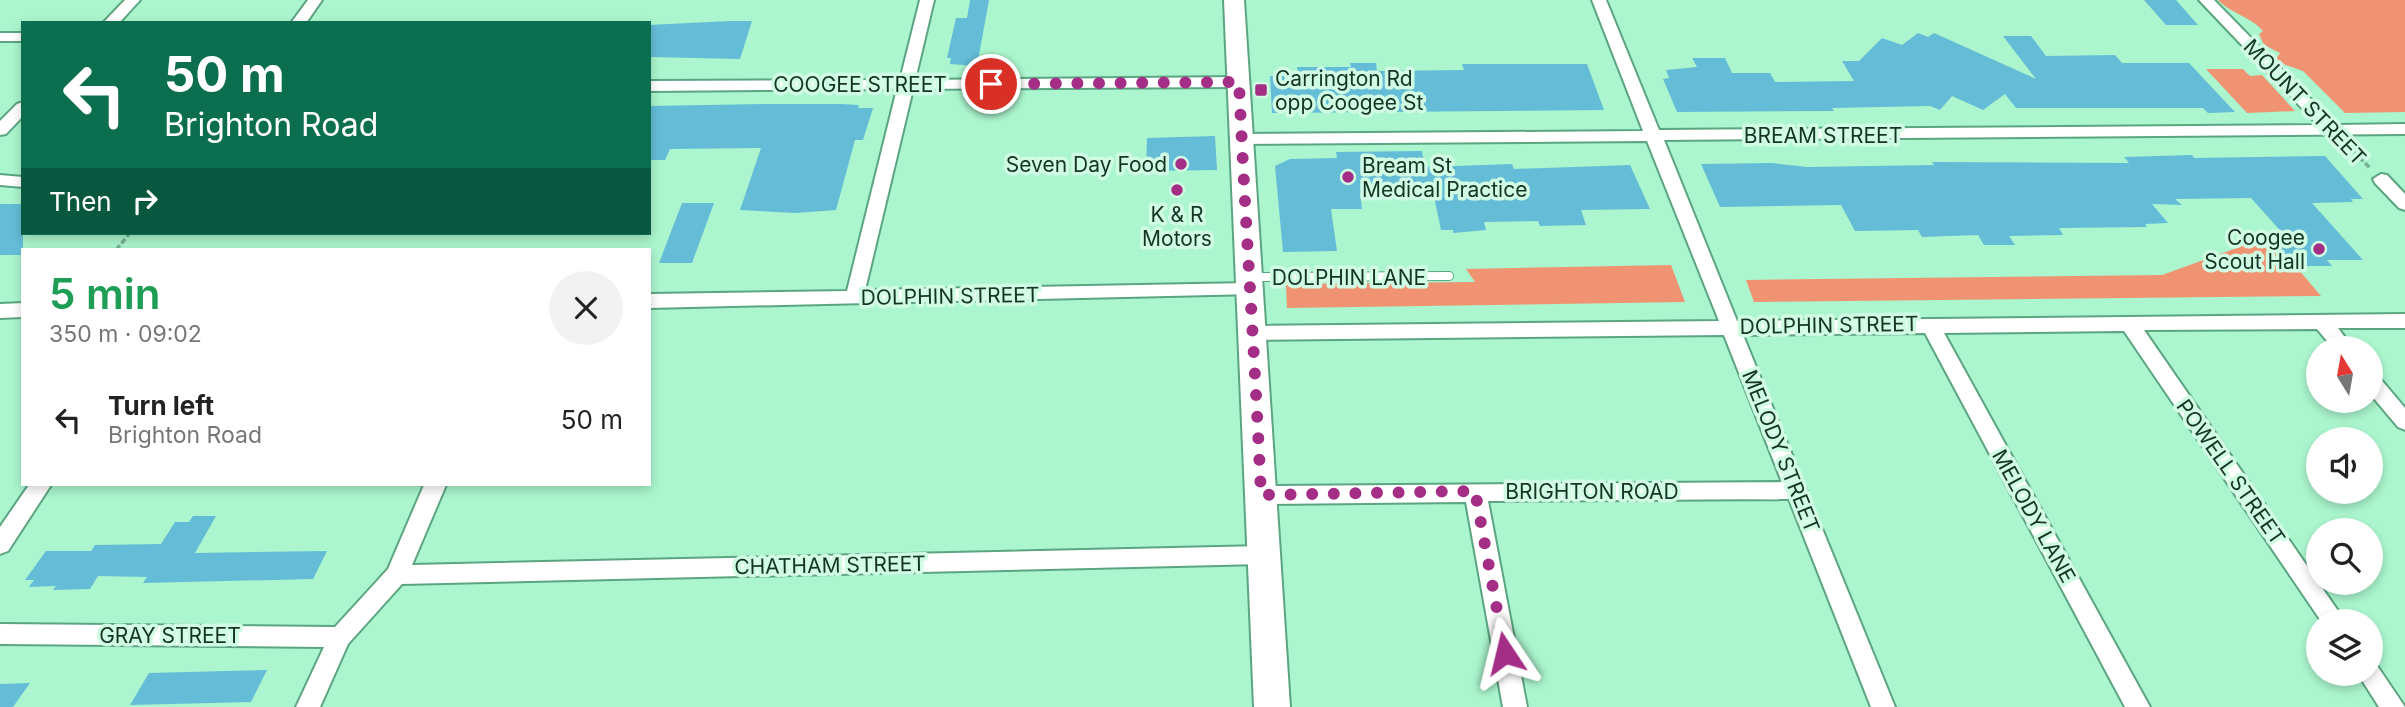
<!DOCTYPE html>
<html lang="en">
<head>
<meta charset="utf-8">
<style>
  body { margin:0; font-family:Inter,sans-serif; background:#f2f2f2; color:#222; height:100vh; display:flex; flex-direction:column; font-size:26px; white-space:nowrap }
  * { box-sizing:border-box; margin:0 }
  p { font-size:23px; color:#767676 }
  .icon { flex:none; width:38px; height:38px; fill:none; stroke:currentColor; stroke-width:2; stroke-linecap:round; stroke-linejoin:round }
  .map { position:relative; flex:1; overflow:hidden }
  .drawer { position:absolute; left:21px; top:248px; width:630px; height:238px; display:flex; flex-direction:column; background:#fff; border-radius:0px; box-shadow:0 4px 10px #0003 }
  .drawer>* { flex:none }
  .guide { position:absolute; left:21px; top:21px; width:630px; height:214px; border-radius:0px; box-shadow:0 4px 10px #0003; background:#0b6e4f; color:#fff; overflow:hidden }
  .needle { width:46px; rotate:349deg }
  .controls { position:absolute; left:2306px; top:336px; display:grid; gap:14px }
  .controls a { display:grid; place-items:center; width:77px; height:77px; border-radius:50%; background:#fff; box-shadow:0 4px 10px #0003; font-size:35px }
  .pin { position:absolute; display:grid; place-items:center; width:60px; height:60px; color:#fff; margin:-30px; border:4px solid #fff; border-radius:50%; box-shadow:0 2px 7px #0007 }
  .me { position:absolute; width:77px; margin:-38px; rotate:350deg; stroke-linejoin:round; filter:drop-shadow(0 0 5px #0008) }
  .turn { display:flex; align-items:center; gap:24px; height:147px; padding:0 28px; font-size:32px }
  .turn .icon { width:91px; height:91px; stroke-width:2.5 }
  .turn b { display:block; font-size:49px; line-height:60px }
  .then { display:flex; align-items:center; height:66px; padding:0 28px; background:#0003; gap:14px; font-size:26px }
  .round { display:grid; place-items:center; flex:none; width:74px; height:74px; border-radius:37px; background:#f2f2f2 }
  .headline { display:flex; align-items:center; justify-content:space-between; height:119px; padding:0 28px }
  h1 { font-size:42px; font-weight:600; line-height:52px; color:#1e9e55 }
  ul { padding:0; list-style:none }
  li { display:flex; align-items:center; gap:21px; height:105px; padding:0 28px }
  li div { flex:1 }
  li b { display:block; font-size:26px }
  li em { font-style:normal }
  .map>svg:first-child { display:block }
  .green { fill:#f09372 }
  .building { fill:#64bcd7 }
  .lines { fill:none; stroke-linecap:round; stroke-linejoin:round }
  .lane-casing { stroke:#5ba580; stroke-width:10 }
  .street-casing { stroke:#5ba580; stroke-width:4 }
  .secondary-casing { stroke:#5ba580; stroke-width:4 }
  .path { stroke:#78b494; stroke-width:3.5; stroke-dasharray:6 2.5; stroke-linecap:butt }
  .lane { stroke:#fff; stroke-width:8 }
  .street { fill:#fff; fill-rule:evenodd }
  .secondary { fill:#fff; fill-rule:evenodd }
  .route { stroke:#a42d85; stroke-width:12; stroke-dasharray:0 21.6 }
  .poi-dot { fill:#a42d85; stroke:#d0fce3; stroke-width:2.5 }
  .labels { text-anchor:middle; dominant-baseline:central; stroke-width:7; stroke-linejoin:round; paint-order:stroke }
  .poi-label { font-size:21px; fill:#153425; stroke:#d0fce3; text-anchor:start }
  .street-label { font-size:21px; fill:#153425; stroke:#d0fce3 }
</style>
</head>
<body>
<div class="map">
<svg width="2405" height="707" viewBox="0 0 2405 707">
  <rect width="100%" height="100%" fill="#abf6ce"/>
  <path class="green" d="M 2218,0 L 2405,0 L 2405,112 L 2345,113 L 2303,71 L 2283,64 L 2276,59 L 2280,53 L 2264,45 L 2259,34 L 2263,31 C 2253,18 2230,13 2218,0 Z
    M 2206,69 L 2243,69 L 2250,76 L 2262,75 L 2295,111 L 2247,113 Z
    M 2270,236 L 2321,296 L 1754,302 L 1746,280 L 2162,275 Z
    M 1671,265 L 1685,302 L 1287,308 L 1286,284 L 1475,282 L 1466,269 Z"/>
  <path class="building" d="M 970,0 L 989,0 L 977,66 L 950,64 L 951,58 L 947,58 L 956,18 L 967,18 Z
    M 2144,0 L 2176,0 L 2198,25 L 2166,25 Z
    M 730,21 L 752,21 L 740,59 L 649,57 L 649,25 Z
    M 1918,33 L 1928,37 L 1934,33 L 2036,79 L 2003,36 L 2031,36 L 2046,56 L 2115,55 L 2122,63 L 2189,63 L 2235,112 L 2208,113 L 2203,108 L 2016,108 L 2005,94 L 1983,110 L 1952,96 L 1940,110 L 1930,106 L 1832,108 L 1834,111 L 1677,112 L 1663,79 L 1669,78 L 1666,70 L 1697,67 L 1692,58 L 1725,58 L 1732,73 L 1770,73 L 1775,82 L 1854,81 L 1842,61 L 1859,61 L 1882,38 L 1902,45 Z
    M 1350,63 L 1376,63 L 1377,71 L 1464,70 L 1462,64 L 1587,64 L 1604,110 L 1272,113 L 1270,76 L 1298,76 L 1297,67 L 1351,67 Z
    M 763,104 L 841,104 L 859,105 L 858,108 L 873,108 L 863,140 L 855,140 L 836,210 L 795,213 L 740,210 L 761,148 L 670,149 L 665,160 L 649,160 L 649,106 Z
    M 1215,136 L 1217,170 L 1146,171 L 1147,138 Z
    M 1422,151 L 1425,167 L 1512,164 L 1514,169 L 1630,165 L 1650,209 L 1581,210 L 1586,225 L 1540,226 L 1538,221 L 1484,222 L 1486,230 L 1453,233 L 1453,230 L 1441,230 L 1433,192 L 1360,193 L 1362,209 L 1331,209 L 1337,251 L 1283,252 L 1275,166 L 1290,159 L 1337,158 L 1336,152 Z
    M 2192,155 L 2194,158 L 2325,156 L 2363,199 L 2351,199 L 2353,202 L 2312,203 L 2363,260 L 2327,260 L 2332,266 L 2289,266 L 2273,249 L 2286,237 L 2251,198 L 2175,199 L 2182,205 L 2152,204 L 2168,223 L 2145,224 L 2147,227 L 2059,228 L 2063,235 L 2009,236 L 2015,245 L 1984,245 L 1978,235 L 1922,237 L 1918,230 L 1855,231 L 1841,205 L 1720,207 L 1701,164 L 1772,163 L 1807,167 L 1934,165 L 1932,162 L 2129,163 L 2124,157 Z
    M 682,203 L 714,203 L 692,263 L 659,263 Z
    M 0,204 L 23,204 L 23,255 L 0,255 Z
    M 193,516 L 216,516 L 195,553 L 327,551 L 313,579 L 143,583 L 147,577 L 98,576 L 90,589 L 53,590 L 56,586 L 29,587 L 34,580 L 25,580 L 46,551 L 91,551 L 95,545 L 161,544 L 175,522 L 189,522 Z
    M 267,670 L 251,702 L 130,705 L 149,673 Z
    M 30,683 L 13,707 L 0,707 L 0,684 Z"/>
  <g class="lines">
    <g class="lane-casing">
      <path id="lane" d="M 1249,277 L 1449,276"/>
    </g>
    <g class="street-casing">
      <path id="street" d="M 125,0 L 140,0 L 119,23 L 103,23 Z
        M 308,0 L 322,0 L 306,23 L 291,23 Z
        M 920,0 L 934,0 L 915,80 L 1239,77 L 1247,82 L 1239,87 L 913,89 L 865,290 L 1250,283 L 1256,284 L 1259,289 L 1256,294 L 649,308 L 649,294 L 847,291 L 897,89 L 649,91 L 649,81 L 900,80 Z
        M 1592,0 L 1606,0 L 1659,130 L 2318,125 L 2199,0 L 2214,0 L 2336,125 L 2405,124 L 2405,134 L 1664,140 L 1737,321 L 2405,314 L 2405,328 L 2338,328 L 2353,348 L 2333,348 L 2317,329 L 2144,330 L 2345,621 L 2321,621 L 2124,331 L 1944,333 L 2150,707 L 2125,707 L 1925,333 L 1743,335 L 1895,707 L 1871,707 L 1789,499 L 1488,501 L 1527,707 L 1503,707 L 1466,502 L 1260,504 L 1253,501 L 1249,495 L 1253,489 L 1260,486 L 1782,482 L 1724,335 L 1253,340 L 1246,338 L 1244,333 L 1246,328 L 1253,326 L 1719,321 L 1647,141 L 1241,144 L 1233,139 L 1241,134 L 1643,131 Z
        M 0,33 L 23,33 L 23,41 L 0,41 Z
        M 23,102 L 23,116 L 6,134 L 0,135 L 0,121 L 17,104 Z
        M 2381,174 L 2387,175 L 2405,194 L 2405,210 L 2399,208 L 2375,183 L 2373,179 Z
        M 0,175 L 23,177 L 23,187 L 0,185 Z
        M 23,303 L 23,317 L 0,318 L 0,304 Z
        M 2371,374 L 2378,376 L 2405,408 L 2405,430 L 2398,427 L 2371,395 Z
        M 29,485 L 51,485 L 8,551 L 0,554 L 0,527 Z
        M 424,485 L 446,485 L 412,565 L 1263,546 L 1271,549 L 1274,555 L 1271,561 L 1263,564 L 402,584 L 348,644 L 320,707 L 296,707 L 324,647 L 0,644 L 0,624 L 335,627 L 388,569 Z
        M 2371,664 L 2378,667 L 2405,707 L 2379,707 L 2358,674 L 2371,674 Z"/>
    </g>
    <g class="secondary-casing">
      <path id="secondary" d="M 1224,0 L 1244,0 L 1290,707 L 1254,707 Z"/>
    </g>
    <path class="path" d="M 2347,145 L 2370,168
      M 116,250 L 130,233"/>
    <use href="#lane" class="lane"/>
    <use href="#street" class="street"/>
    <use href="#secondary" class="secondary"/>
  </g>
  <g class="lines">
    <path class="route" d="M 991,84 L 1239,82 C 1245,220 1255,357 1261,495 L 1475,491 L 1505,653"/>
  </g>
  <g class="poi-dot">
    <rect x="1254" y="83" width="14" height="14" rx="3.5"/>
    <circle cx="1181" cy="164" r="7"/>
    <circle cx="1348" cy="177" r="7"/>
    <circle cx="1177" cy="190" r="7"/>
    <circle cx="2319" cy="249" r="7"/>
  </g>
  <g class="labels">
    <g class="poi-label">
      <text x="1275" y="78">Carrington Rd<tspan x="1275" dy="24">opp Coogee St</tspan></text>
      <text x="1167" y="164" text-anchor="end">Seven Day Food</text>
      <text x="1362" y="165">Bream St<tspan x="1362" dy="24">Medical Practice</tspan></text>
      <text x="1177" y="214" text-anchor="middle">K &amp; R<tspan x="1177" dy="24">Motors</tspan></text>
      <text x="2305" y="237" text-anchor="end">Coogee<tspan x="2305" dy="24">Scout Hall</tspan></text>
    </g>
    <g class="street-label">
      <text x="860" y="84">COOGEE STREET</text>
      <text transform="translate(2305 102) rotate(46)">MOUNT STREET</text>
      <text x="1823" y="135">BREAM STREET</text>
      <text x="1349" y="277">DOLPHIN LANE</text>
      <text transform="translate(950 296) rotate(-1)">DOLPHIN STREET</text>
      <text transform="translate(1829 325) rotate(-1)">DOLPHIN STREET</text>
      <text transform="translate(1781 451) rotate(68)">MELODY STREET</text>
      <text transform="translate(2231 472) rotate(55)">POWELL STREET</text>
      <text x="1592" y="491">BRIGHTON ROAD</text>
      <text transform="translate(2034 516) rotate(61)">MELODY LANE</text>
      <text transform="translate(830 565) rotate(-1)">CHATHAM STREET</text>
      <text x="170" y="635">GRAY STREET</text>
    </g>
  </g>
</svg>
<div class="controls">
<a><svg class="needle" viewBox="-14 -14 28 28"><path d="M0-13l5 13h-10z" fill="#e53935"/><path d="M0 13l5-13h-10z" fill="#767676"/></svg></a>
<a><svg class="icon" aria-label="sound" viewBox="0 0 24 24"><path d="M4 9h4l5-4v14l-5-4H4zM17 9q2 3 0 6"/></svg></a>
<a><svg class="icon" aria-label="search" viewBox="0 0 24 24"><circle cx="10" cy="10" r="6"/><path d="M15 15l6 6"/></svg></a>
<a><svg class="icon" aria-label="layers" viewBox="0 0 24 24"><path d="M12 4l9 5-9 5-9-5zM3 14l9 5 9-5"/></svg></a>
</div>
<div class="pin" style="left:991px;top:84px;background:#d93025"><svg class="icon" aria-label="arrive" viewBox="0 0 24 24"><path d="M6 21V4h12l-3 4 3 4H6"/></svg></div>
<svg class="me" style="left:1505px;top:653px" viewBox="-20 -20 40 40"><path d="M0-17L14 15 0 8-14 15z" fill="#a42d85" stroke="#fff" stroke-width="4"/></svg>
<div class="guide">
<div class="turn"><svg class="icon" aria-label="left" viewBox="0 0 24 24"><path d="M17 20v-9H6M10 6l-5 5 5 5"/></svg><div><b>50 m</b>Brighton Road</div></div>
<div class="then">Then<svg class="icon" aria-label="right" viewBox="0 0 24 24"><path d="M7 20v-9h11M14 6l5 5-5 5"/></svg></div>
</div>
<section class="drawer">
<div class="headline"><div><h1>5 min</h1><p>350 m · 09:02</p></div><a class="round"><svg class="icon" aria-label="close" viewBox="0 0 24 24"><path d="M6 6l12 12M18 6L6 18"/></svg></a></div>
<ul>
<li><svg class="icon" aria-label="left" viewBox="0 0 24 24"><path d="M17 20v-9H6M10 6l-5 5 5 5"/></svg><div><b>Turn left</b><p>Brighton Road</p></div><em>50 m</em></li>
</ul>
</section>
</div>
</body>
</html>
